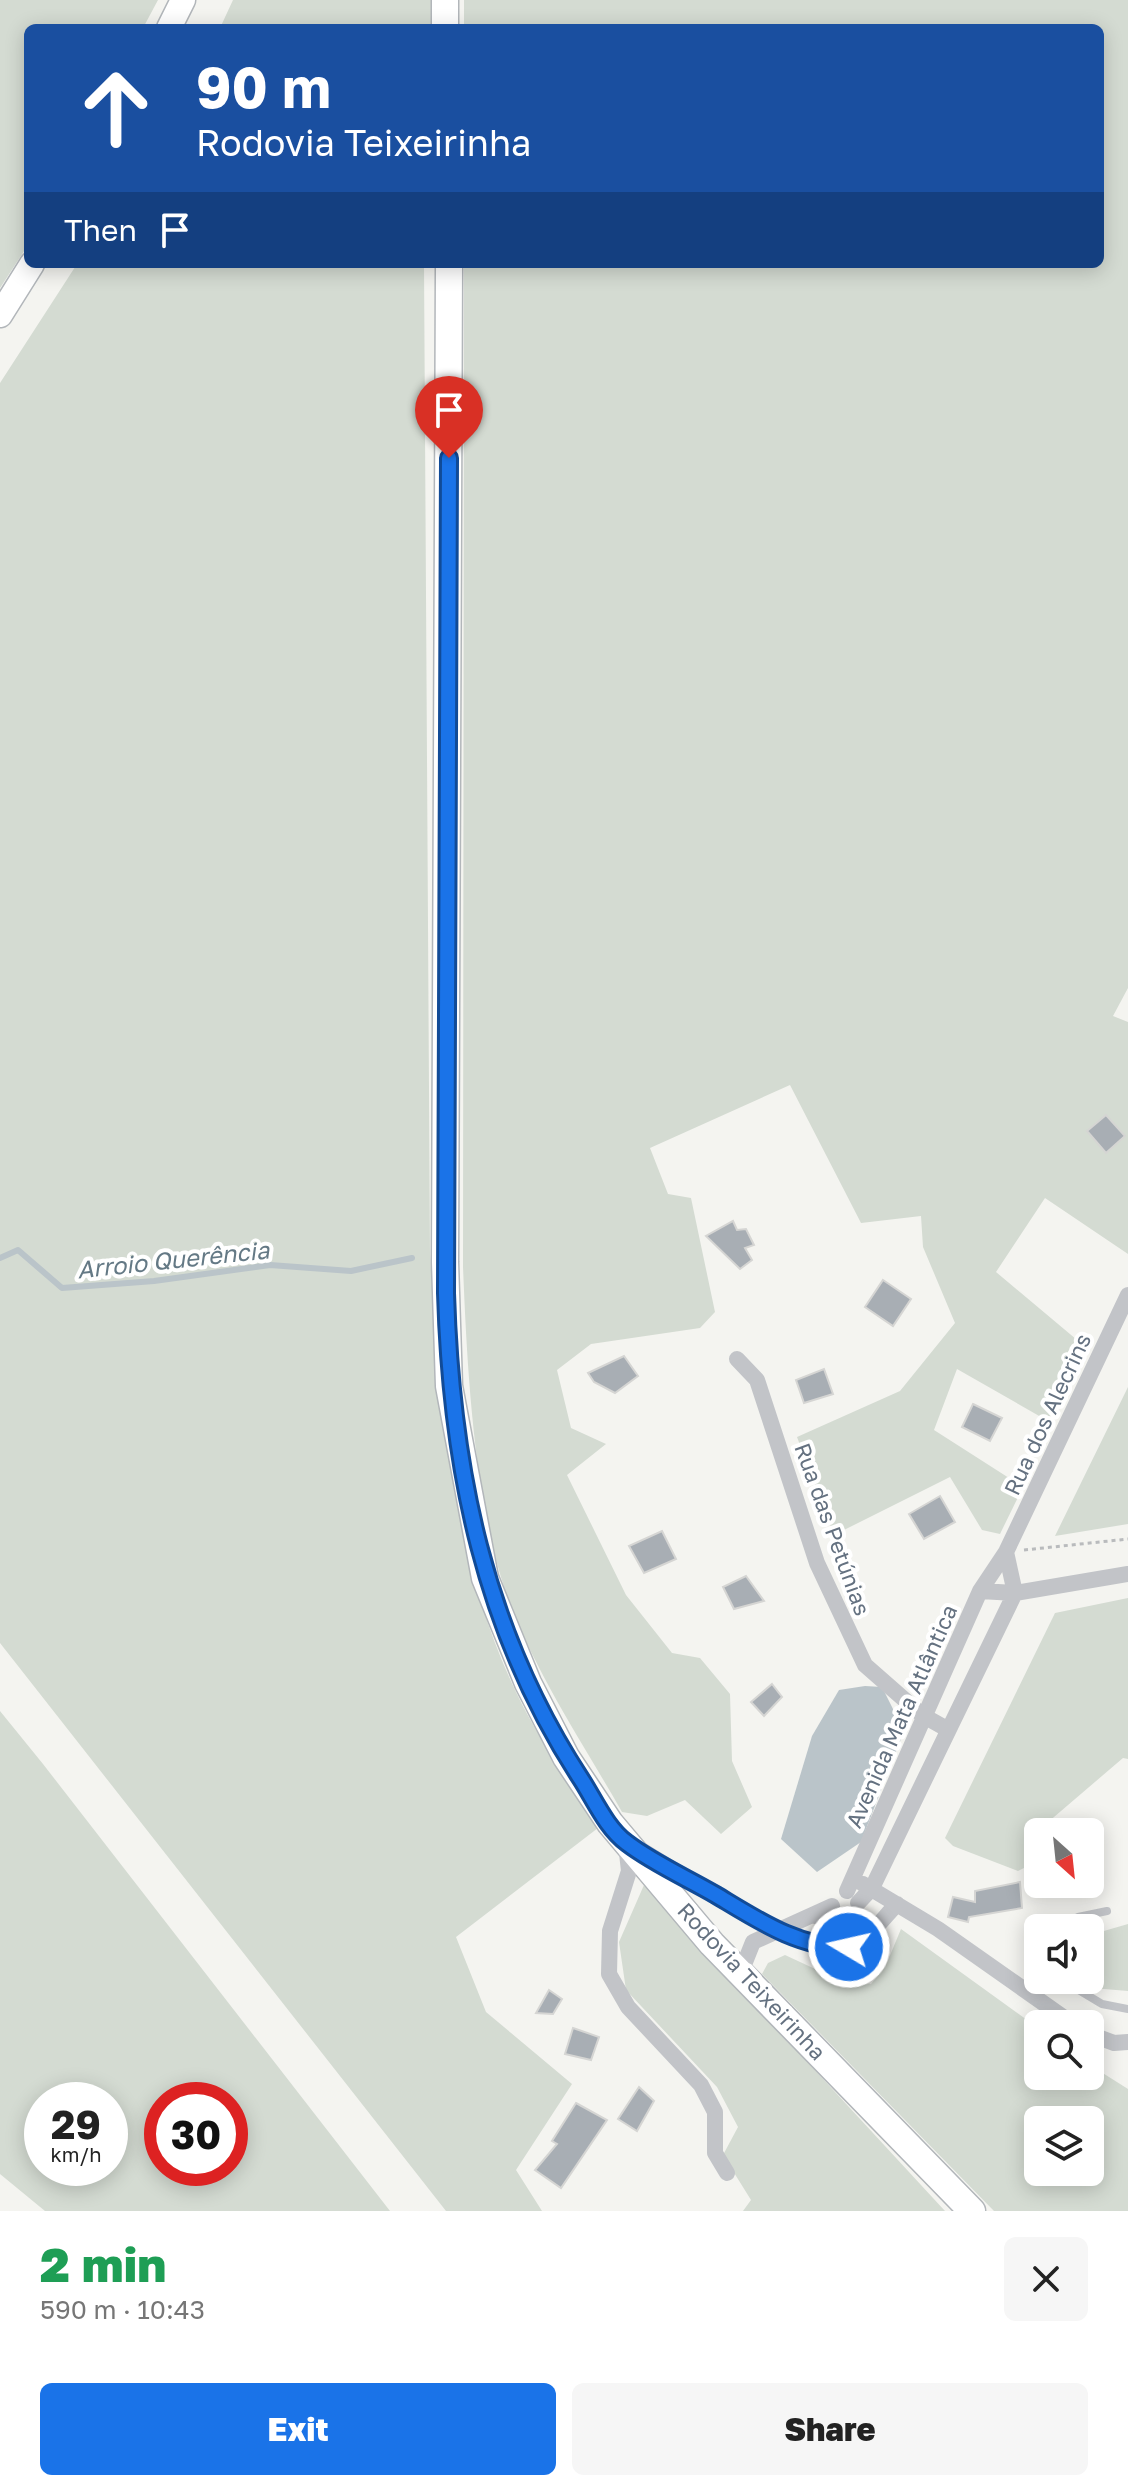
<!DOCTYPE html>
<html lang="en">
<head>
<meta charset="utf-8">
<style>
  body { margin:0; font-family:"Golos Text",sans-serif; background:#f6f6f6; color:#222; height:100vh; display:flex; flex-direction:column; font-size:30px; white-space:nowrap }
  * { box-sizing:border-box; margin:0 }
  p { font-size:26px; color:#767676 }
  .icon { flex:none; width:44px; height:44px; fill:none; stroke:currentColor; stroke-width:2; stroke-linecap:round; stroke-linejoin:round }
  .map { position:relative; height:2211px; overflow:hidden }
  .sheet { display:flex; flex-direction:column; background:#fff; flex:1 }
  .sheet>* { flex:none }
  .top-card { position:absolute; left:24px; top:24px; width:1080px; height:244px; border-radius:12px; box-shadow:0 4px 20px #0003; background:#1a4fa0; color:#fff; overflow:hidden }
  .needle { width:52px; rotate:153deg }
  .tools { position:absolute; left:1024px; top:1818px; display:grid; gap:16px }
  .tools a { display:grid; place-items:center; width:80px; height:80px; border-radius:12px; background:#fff; box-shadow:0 4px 20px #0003; font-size:40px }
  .speed { position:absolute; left:24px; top:2082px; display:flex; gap:16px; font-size:40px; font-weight:700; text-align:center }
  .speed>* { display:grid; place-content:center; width:104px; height:104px; border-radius:50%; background:#fff; box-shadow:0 4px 20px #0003; line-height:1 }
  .speed small { font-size:20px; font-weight:400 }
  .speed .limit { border:12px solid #d22; background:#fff; color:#111 }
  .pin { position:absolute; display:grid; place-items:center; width:68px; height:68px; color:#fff; margin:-82px -34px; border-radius:50% 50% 50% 0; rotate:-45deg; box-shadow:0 0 8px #0007 }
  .pin .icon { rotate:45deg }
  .me { position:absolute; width:88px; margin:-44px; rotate:279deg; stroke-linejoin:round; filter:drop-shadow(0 0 6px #0008) }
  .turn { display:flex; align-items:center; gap:28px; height:168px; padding:0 40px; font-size:36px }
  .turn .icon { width:104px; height:104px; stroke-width:2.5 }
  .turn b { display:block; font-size:56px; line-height:68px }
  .then { display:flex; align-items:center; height:76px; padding:0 40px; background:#0003; gap:16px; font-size:30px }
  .round { display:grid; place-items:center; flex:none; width:84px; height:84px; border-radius:12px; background:#f6f6f6 }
  .summary { display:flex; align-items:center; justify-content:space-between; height:136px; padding:0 40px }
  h1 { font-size:48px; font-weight:800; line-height:60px; color:#1e9e55 }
  .button { display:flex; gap:16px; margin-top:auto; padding:16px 40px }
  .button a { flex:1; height:92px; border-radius:12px; background:#1a73e8; color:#fff; font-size:32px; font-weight:800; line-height:92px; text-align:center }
  .button a+a { background:#f6f6f6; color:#222 }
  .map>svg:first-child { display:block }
  .green { fill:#d4dbd2; fill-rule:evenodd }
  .water { fill:#bac4c9 }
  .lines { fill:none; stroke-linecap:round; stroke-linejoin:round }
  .stream { stroke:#bac4c9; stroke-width:6 }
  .building { fill:#a8aeb4; stroke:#d5d5d3; stroke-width:2 }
  .secondary-casing { stroke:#b2b6ba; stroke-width:27 }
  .primary-casing { stroke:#b2b6ba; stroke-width:29 }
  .path { stroke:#b9bbbd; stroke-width:3; stroke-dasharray:4 4; stroke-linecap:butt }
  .service { stroke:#c2c4c8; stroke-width:8 }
  .minor { stroke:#c2c4c8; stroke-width:16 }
  .secondary { stroke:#fff; stroke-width:24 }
  .primary { stroke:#fff; stroke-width:26 }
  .route-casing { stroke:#114b97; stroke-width:20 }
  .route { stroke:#1a73e8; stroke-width:14 }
  .labels { text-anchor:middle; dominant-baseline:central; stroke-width:8; stroke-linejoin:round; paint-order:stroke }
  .street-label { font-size:22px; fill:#647180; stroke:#fff }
  .water-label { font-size:24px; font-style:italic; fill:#647985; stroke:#fff }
</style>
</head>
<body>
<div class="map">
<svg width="1128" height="2211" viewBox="0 0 1128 2211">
  <rect width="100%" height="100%" fill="#f4f4f0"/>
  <path class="green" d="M 0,0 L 158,0 L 143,28 L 28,28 L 28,245 L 0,288 Z
    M 233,0 L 434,0 L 434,28 L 220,28 Z
    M 464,0 L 1128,0 L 1128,988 L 1113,1016 L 1128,1022 L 1128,1254 L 1045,1198 L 996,1272 L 1089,1350 L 1048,1421 L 957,1369 L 934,1430 L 1023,1487 L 1000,1534 L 982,1530 L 950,1477 L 834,1535 L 797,1437 L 900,1391 L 955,1323 L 923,1247 L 921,1216 L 861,1223 L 790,1085 L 650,1148 L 668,1194 L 691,1198 L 715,1312 L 700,1328 L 591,1344 L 557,1370 L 571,1428 L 606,1444 L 567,1475 L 626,1595 L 672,1653 L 700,1658 L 730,1694 L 732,1761 L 752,1807 L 721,1834 L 685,1800 L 647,1816 L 622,1812 C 580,1738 524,1656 500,1574 C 473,1480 467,1365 463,1267 L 464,264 L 1100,264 L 1100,28 L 464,28 Z
    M 77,264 L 424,264 L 430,1254 C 439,1402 451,1556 516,1692 C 538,1739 571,1783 598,1828 L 456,1937 L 486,2012 L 572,2084 L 516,2170 L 542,2211 L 446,2211 L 0,1643 L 0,383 Z
    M 1128,1387 L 1128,1524 L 1055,1536 Z
    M 1128,1598 L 1128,1759 L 1123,1758 L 1047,1823 L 1051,1832 L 1038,1832 L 1038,1861 L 1018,1871 L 953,1846 L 945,1838 L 1055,1613 Z
    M 0,1711 L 43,1764 L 390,2211 L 45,2211 L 0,2174 ZM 42,2100 L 110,2100 L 110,2168 L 42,2168 ZM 162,2100 L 230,2100 L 230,2168 L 162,2168 Z
    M 644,1885 L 945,2211 L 743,2211 L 751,2200 L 723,2155 L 738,2127 L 717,2087 L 626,1990 L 619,1942 Z
    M 1128,1924 L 1128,1991 L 1092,1988 L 1090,1935 Z
    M 901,1929 L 1038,2028 L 1038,2076 L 1090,2076 L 1090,2065 L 1128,2089 L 1128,2211 L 994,2211 L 762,1974 L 768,1963 L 785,1955 L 828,1975 L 871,1984 L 886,1965 ZM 1038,2120 L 1090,2120 L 1090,2172 L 1038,2172 Z"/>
  <path class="water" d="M 865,1686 L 882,1687 L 904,1731 L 861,1842 L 817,1872 L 781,1839 L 812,1736 L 839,1690 Z"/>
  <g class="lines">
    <path class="stream" d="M 0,1258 L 18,1250 L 62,1288 L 154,1281 L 270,1265 L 351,1271 L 412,1258"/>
  </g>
  <path class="building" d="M 1106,1115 L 1125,1136 L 1106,1153 L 1087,1131 Z
    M 733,1221 L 737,1230 L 746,1229 L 754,1245 L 745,1248 L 752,1260 L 740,1269 L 706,1236 Z
    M 883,1280 L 911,1299 L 893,1326 L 865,1307 Z
    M 624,1356 L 638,1376 L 615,1393 L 594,1382 L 588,1373 Z
    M 824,1369 L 833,1394 L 804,1403 L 796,1380 Z
    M 973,1404 L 1002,1418 L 990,1441 L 962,1427 Z
    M 940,1496 L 955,1522 L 924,1539 L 909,1514 Z
    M 662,1531 L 676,1559 L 644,1573 L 629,1546 Z
    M 746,1576 L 764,1601 L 734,1609 L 723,1587 Z
    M 772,1684 L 782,1697 L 764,1716 L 751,1702 Z
    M 1020,1882 L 1022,1908 L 969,1917 L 968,1922 L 948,1917 L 953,1897 L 975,1902 L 975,1891 Z
    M 549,1990 L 562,1999 L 553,2014 L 536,2013 Z
    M 573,2028 L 599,2037 L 591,2060 L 565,2054 Z
    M 639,2087 L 654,2101 L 637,2131 L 618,2119 Z
    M 576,2103 L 607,2120 L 561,2188 L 535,2170 L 557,2144 L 552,2141 Z"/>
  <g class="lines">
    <g class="secondary-casing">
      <path id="secondary" d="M 169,28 L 183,0
        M 0,315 L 32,264"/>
    </g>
    <g class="primary-casing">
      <path id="primary" d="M 445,0 L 445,28
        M 449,264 L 445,1262 L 449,1386 L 485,1578 L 528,1683 L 566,1757 L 610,1823 L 712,1944 L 972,2211"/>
    </g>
    <path class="path" d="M 1024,1550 L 1128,1539"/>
    <path class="service" d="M 1058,1928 L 1078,1917 L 1107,1911
      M 1062,1980 L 1102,2004 L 1128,2009"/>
    <path class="minor" d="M 737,1359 L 757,1380 L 817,1563 L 865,1665 L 922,1715 L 947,1729
      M 980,1591 L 1015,1593 L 1128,1574
      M 626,1844 L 629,1871 L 610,1931 L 609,1974 L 628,2007 L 701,2085 L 715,2112 L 715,2153 L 727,2173
      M 641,1850 C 682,1873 808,1964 852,1946 C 869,1939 884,1917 897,1904
      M 863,1884 L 938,1929 L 1073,2024
      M 847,1891 L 980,1591 L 1006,1552 L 1128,1295
      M 858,1903 L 872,1888 L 1015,1593 L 1006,1552
      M 815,1916 L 842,1916
      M 741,1972 L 753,1942 L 832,1906
      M 1090,2034 L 1114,2043 L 1128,2042"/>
    <use href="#secondary" class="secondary"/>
    <use href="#primary" class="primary"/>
  </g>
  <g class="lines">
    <g class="route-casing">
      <path id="route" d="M 449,458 L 446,1293 C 451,1467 484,1631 581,1779 C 594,1799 607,1829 627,1843 C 653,1863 687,1878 716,1895 C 756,1919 800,1949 849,1947"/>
    </g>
    <use href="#route" class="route"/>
  </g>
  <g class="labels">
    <g class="street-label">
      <text transform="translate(1047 1414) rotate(-65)">Rua dos Alecrins</text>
      <text transform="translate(833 1529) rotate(70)">Rua das Petúnias</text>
      <text transform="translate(901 1716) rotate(-66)">Avenida Mata Atlântica</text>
      <text transform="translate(752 1981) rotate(47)">Rodovia Teixeirinha</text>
    </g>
    <g class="water-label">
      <text transform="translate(173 1259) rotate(-6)">Arroio Querência</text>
    </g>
  </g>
</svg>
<div class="tools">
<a><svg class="needle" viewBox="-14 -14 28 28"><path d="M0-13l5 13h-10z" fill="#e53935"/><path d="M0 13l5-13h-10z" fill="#767676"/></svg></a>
<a><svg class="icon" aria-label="sound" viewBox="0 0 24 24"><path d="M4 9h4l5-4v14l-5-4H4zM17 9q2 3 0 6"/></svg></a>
<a><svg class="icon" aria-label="search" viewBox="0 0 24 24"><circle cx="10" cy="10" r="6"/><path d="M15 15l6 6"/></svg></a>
<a><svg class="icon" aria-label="layers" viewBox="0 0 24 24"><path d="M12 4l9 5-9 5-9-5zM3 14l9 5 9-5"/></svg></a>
</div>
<div class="speed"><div>29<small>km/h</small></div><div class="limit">30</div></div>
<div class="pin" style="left:449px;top:458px;background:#d93025"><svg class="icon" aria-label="arrive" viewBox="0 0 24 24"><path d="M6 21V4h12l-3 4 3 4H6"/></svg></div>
<svg class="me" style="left:849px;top:1947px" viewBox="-20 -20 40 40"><circle r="17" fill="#1a73e8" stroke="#fff" stroke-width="3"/><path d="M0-11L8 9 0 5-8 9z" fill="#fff"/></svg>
<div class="top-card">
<div class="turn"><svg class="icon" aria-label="ahead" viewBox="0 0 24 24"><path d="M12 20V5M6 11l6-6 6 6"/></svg><div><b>90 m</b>Rodovia Teixeirinha</div></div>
<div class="then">Then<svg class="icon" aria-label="arrive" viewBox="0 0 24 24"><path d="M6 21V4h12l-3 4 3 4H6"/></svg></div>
</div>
</div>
<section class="sheet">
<div class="summary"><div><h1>2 min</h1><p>590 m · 10:43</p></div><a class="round"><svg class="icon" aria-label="close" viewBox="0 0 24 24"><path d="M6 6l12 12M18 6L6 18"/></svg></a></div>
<div class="button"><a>Exit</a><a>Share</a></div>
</section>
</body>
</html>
